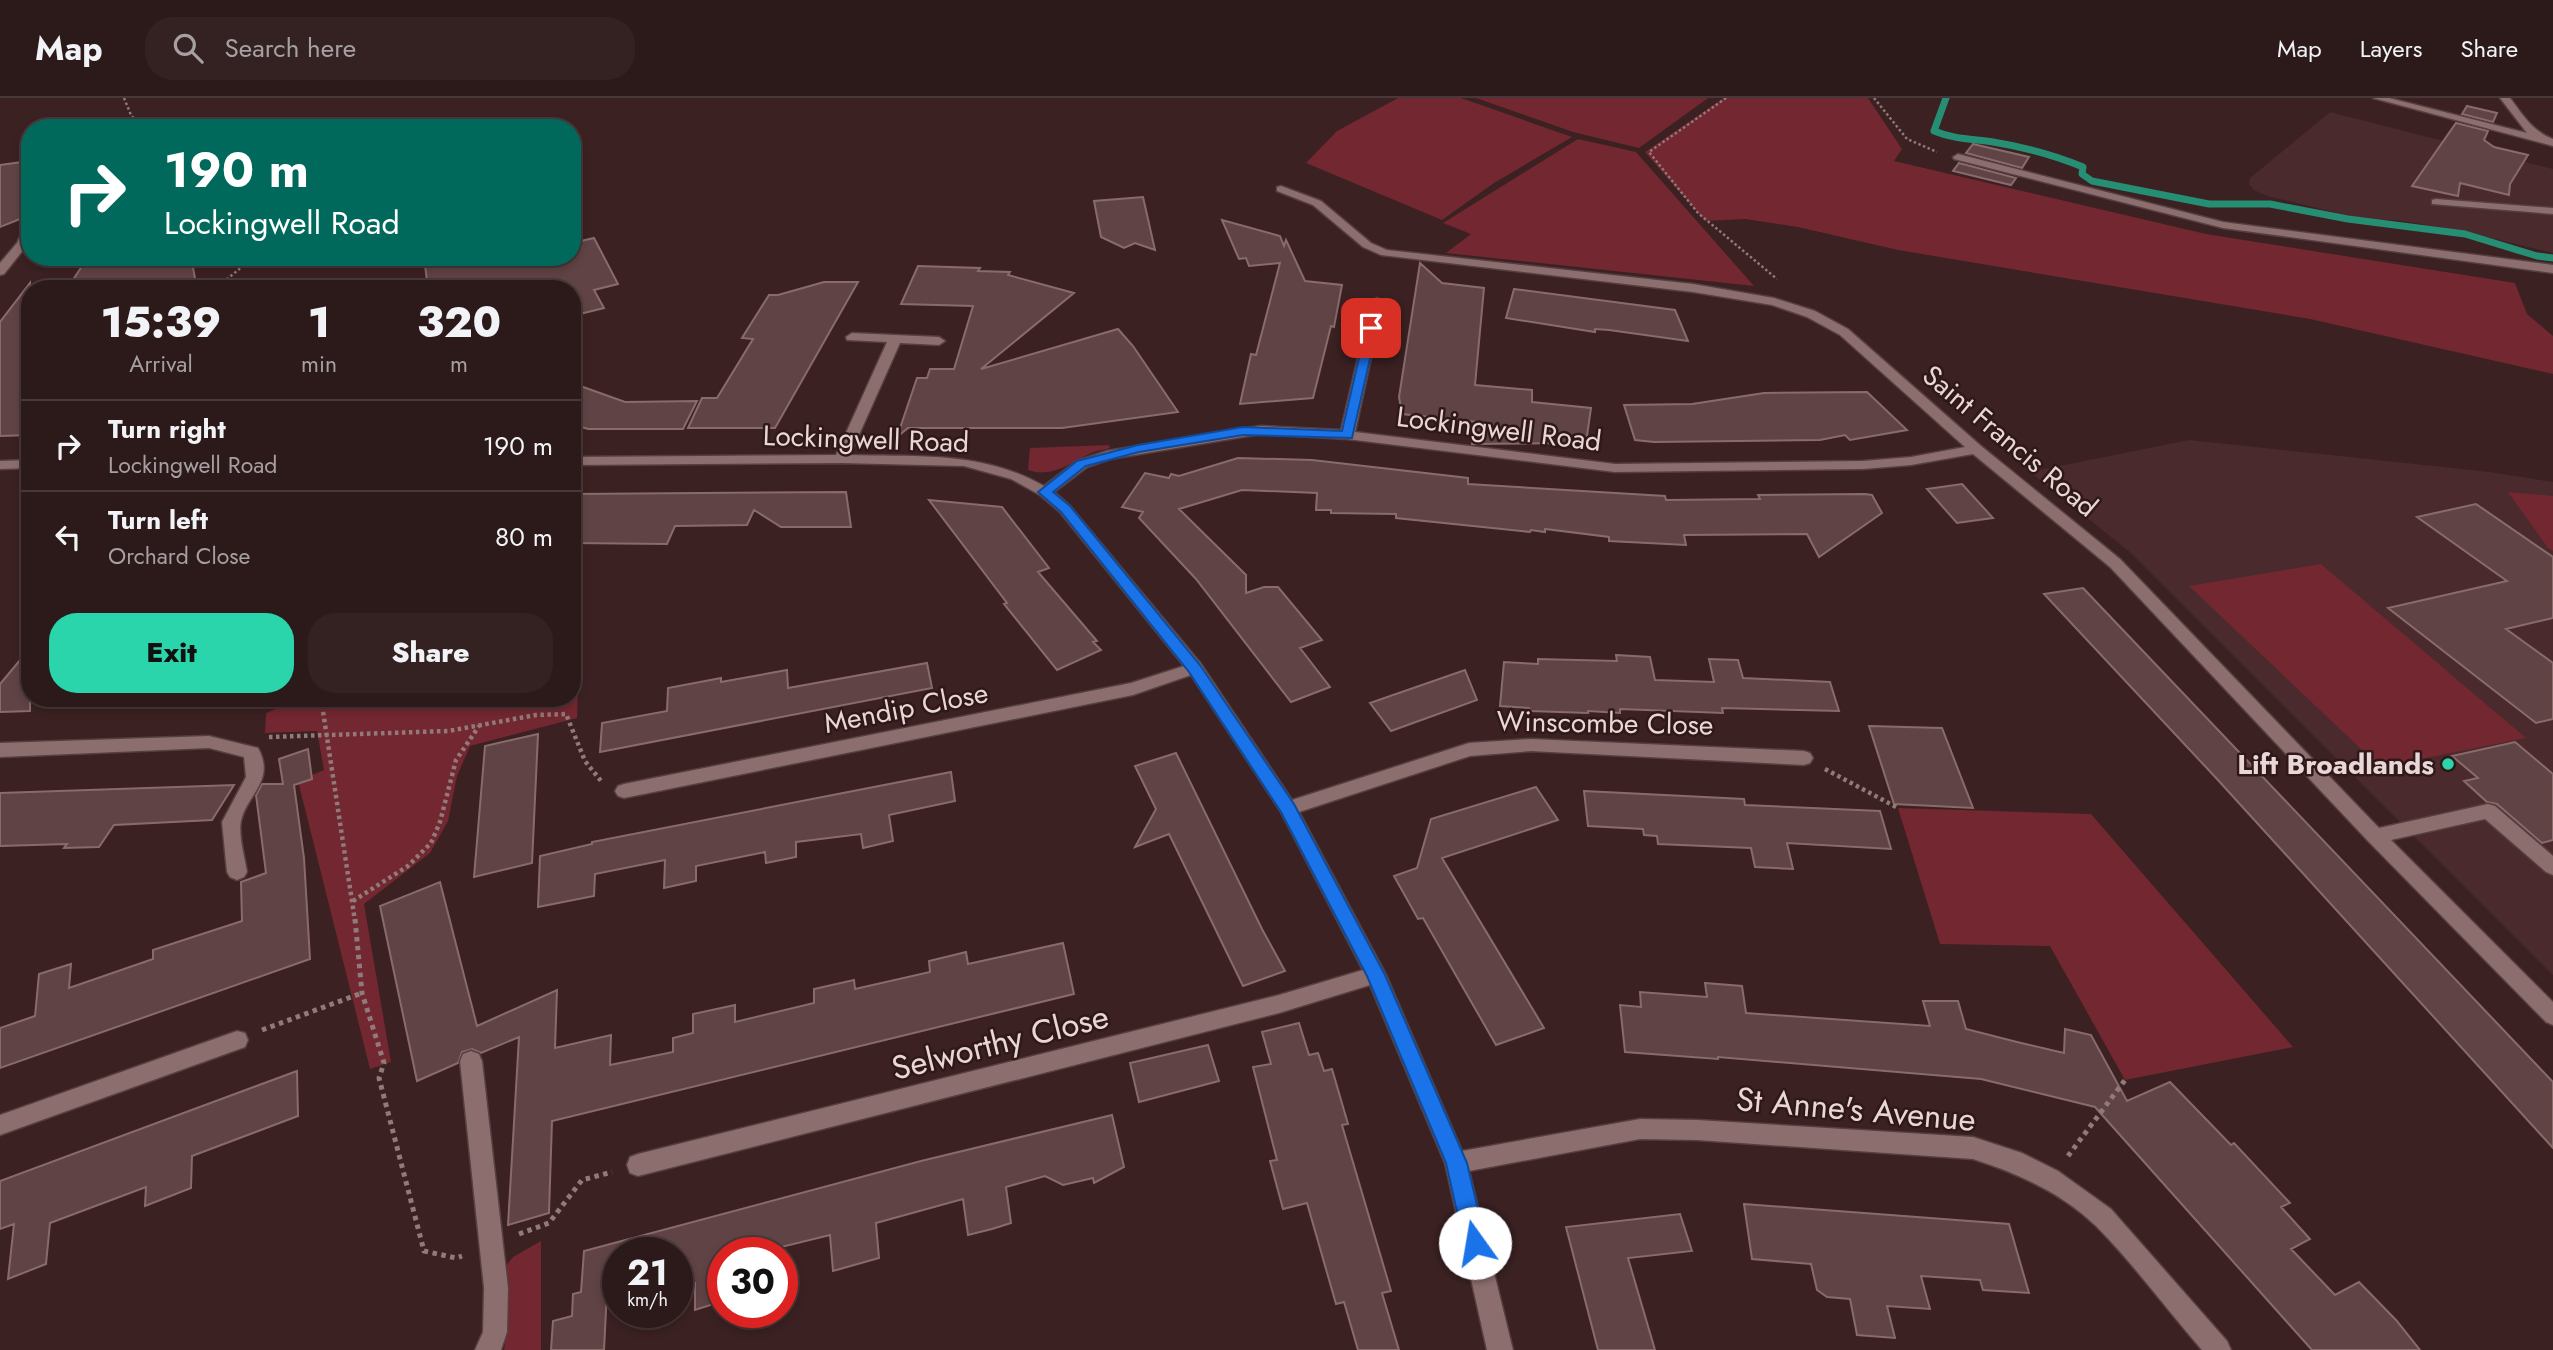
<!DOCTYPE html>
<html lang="en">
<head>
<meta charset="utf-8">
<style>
  body { margin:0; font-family:Jost,sans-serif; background:#342223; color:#f1f3f6; height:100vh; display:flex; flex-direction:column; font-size:26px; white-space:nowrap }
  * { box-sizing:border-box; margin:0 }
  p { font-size:23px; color:#a6a0a2 }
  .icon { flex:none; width:38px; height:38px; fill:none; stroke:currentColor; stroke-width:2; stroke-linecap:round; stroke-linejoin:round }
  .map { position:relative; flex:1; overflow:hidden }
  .details { position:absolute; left:21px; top:182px; width:560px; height:427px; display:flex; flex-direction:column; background:#2c191a; border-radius:28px; box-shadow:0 4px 10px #0003,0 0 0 2px #483839 }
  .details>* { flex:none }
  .guide { position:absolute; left:21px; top:21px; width:560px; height:147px; border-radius:28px; box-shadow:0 4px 10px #0003,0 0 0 2px #483839; background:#00695c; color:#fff; overflow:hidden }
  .speed { position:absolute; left:602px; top:1139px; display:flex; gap:14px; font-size:35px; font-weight:700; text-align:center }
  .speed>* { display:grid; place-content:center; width:91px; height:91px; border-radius:50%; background:#2c191a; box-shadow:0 4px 10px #0003,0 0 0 2px #483839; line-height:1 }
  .speed small { font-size:18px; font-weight:400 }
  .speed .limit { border:10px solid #d22; background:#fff; color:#111 }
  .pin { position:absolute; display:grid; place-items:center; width:60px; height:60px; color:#fff; margin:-30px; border-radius:14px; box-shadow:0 4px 10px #0006 }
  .me { position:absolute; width:77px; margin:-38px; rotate:347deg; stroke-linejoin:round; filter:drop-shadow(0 0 5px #0008) }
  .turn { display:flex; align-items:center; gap:24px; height:147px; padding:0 28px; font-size:32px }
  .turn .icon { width:91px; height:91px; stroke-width:2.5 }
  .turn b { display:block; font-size:49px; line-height:60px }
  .eta { display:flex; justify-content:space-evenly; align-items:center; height:119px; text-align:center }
  .eta b { font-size:42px; font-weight:800; line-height:49px }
  .primary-button { display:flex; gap:14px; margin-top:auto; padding:14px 28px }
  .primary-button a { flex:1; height:80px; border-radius:28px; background:#2bd5ac; color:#111; font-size:28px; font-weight:800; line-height:80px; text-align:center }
  .primary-button a+a { background:#342223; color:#f1f3f6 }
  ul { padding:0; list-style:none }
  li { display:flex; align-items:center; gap:21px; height:91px; padding:0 28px; border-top:2px solid #483839 }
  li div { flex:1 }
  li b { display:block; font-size:26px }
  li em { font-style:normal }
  header { display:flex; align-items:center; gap:42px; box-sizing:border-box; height:98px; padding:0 35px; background:#2c191a; border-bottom:2px solid #483839 }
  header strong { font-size:33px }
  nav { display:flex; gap:38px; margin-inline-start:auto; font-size:24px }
  .search { width:490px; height:63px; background:#342223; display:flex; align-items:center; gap:18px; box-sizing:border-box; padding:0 24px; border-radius:28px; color:#a6a0a2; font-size:26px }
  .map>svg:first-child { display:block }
  .built { fill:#4a2a2c }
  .green { fill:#732730 }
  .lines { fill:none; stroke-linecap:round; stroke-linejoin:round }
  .stream { stroke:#268e73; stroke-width:7 }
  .building { fill:#604344; stroke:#8a6b6c; stroke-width:2 }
  .minor-casing { stroke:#553f41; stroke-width:3 }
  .path-far2 { stroke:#907a7a; stroke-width:2.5; stroke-dasharray:2.5 2.5; stroke-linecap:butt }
  .path-far1 { stroke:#907a7a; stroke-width:4.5; stroke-dasharray:3.5 3.5; stroke-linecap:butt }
  .path { stroke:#907a7a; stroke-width:5; stroke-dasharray:4.5 4.5; stroke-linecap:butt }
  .minor { fill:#8d6e6f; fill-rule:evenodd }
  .route { fill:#1a73e8; stroke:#114b97; stroke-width:2 }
  .poi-dot { fill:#2bd5ac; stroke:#301819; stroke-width:2.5 }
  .labels { text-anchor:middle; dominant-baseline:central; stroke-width:5; stroke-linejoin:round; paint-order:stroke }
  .street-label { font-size:28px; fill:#e9d7d7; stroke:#301819 }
  .poi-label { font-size:28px; font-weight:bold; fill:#e9d7d7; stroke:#301819; text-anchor:end }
  .near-street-label { font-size:33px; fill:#e9d7d7; stroke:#301819 }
</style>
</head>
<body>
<header>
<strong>Map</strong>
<div class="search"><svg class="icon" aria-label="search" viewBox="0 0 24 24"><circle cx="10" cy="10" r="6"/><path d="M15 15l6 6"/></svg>Search here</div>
<nav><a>Map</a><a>Layers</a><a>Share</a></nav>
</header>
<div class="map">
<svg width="2553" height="1252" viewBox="0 0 2553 1252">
  <rect width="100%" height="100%" fill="#3b2122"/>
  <path class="built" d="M 2330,14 L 2553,71 L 2553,155 L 2462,133 L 2396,122 L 2367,122 L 2267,98 L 2254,92 L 2249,86 L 2250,80 Z
    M 2189,342 L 2490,374 L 2553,384 L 2553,877 L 2131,455 L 2030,374 Z"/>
  <path class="green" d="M 1398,0 L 1461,0 L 1572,39 L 1494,85 L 1442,122 L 1306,65 L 1337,33 Z
    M 1476,0 L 1708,0 L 1639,50 L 1573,34 Z
    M 1724,0 L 1868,0 L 1902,51 L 1894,63 L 2206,136 L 2515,185 L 2527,216 L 2553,238 L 2553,276 L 2310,221 L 1898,152 L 1798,129 L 1745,121 L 1705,123 L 1645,54 Z
    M 1578,41 L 1636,54 L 1754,188 L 1446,155 L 1471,136 L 1443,125 Z
    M 1109,347 L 1110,350 C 1103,352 1094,353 1087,357 C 1067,367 1051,380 1028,372 L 1030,350 Z
    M 2508,394 L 2553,398 L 2553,453 L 2548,450 Z
    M 2321,466 L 2526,640 L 2380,669 L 2189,488 Z
    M 572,489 L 582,489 L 577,620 L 470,648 L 457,678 L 448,723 L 430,755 L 364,806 L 391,964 L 370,971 L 298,683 L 324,672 L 317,633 L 265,635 L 266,615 L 281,609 L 280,600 L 572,600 Z
    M 1898,710 L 2091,716 L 2293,949 L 2125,982 L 2050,848 L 1940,846 Z
    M 541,1143 L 541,1252 L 504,1252 L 508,1222 L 506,1168 L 513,1159 Z"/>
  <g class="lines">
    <path class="stream" d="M 1946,0 L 1934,33 C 1953,41 1973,41 1993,44 C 2024,49 2054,57 2083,69 L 2082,76 L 2092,83 L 2209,106 L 2270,106 L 2348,121 L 2465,136 L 2537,158 L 2553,160"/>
  </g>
  <path class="building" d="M 2467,8 L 2497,15 L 2493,24 L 2462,16 Z
    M 2456,25 L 2488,33 L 2484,42 L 2494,49 L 2528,57 L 2510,86 L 2509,97 L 2460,85 L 2458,98 L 2412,88 Z
    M 1973,46 L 2029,59 L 2022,70 L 1966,55 Z
    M 30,63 L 30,117 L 0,129 L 0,67 Z
    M 1959,65 L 2016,80 L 2011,87 L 1953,73 Z
    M 1143,99 L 1155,152 L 1135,145 L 1124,150 L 1101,139 L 1094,103 Z
    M 1222,122 L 1280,138 L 1284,148 L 1286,142 L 1305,183 L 1342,187 L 1334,229 L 1331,228 L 1313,300 L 1240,306 L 1251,256 L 1256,257 L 1280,165 L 1249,168 L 1246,160 L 1239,161 Z
    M 594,140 L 618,186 L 594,192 L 604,210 L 572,218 L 572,191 L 428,191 L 424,159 L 572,159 L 572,145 Z
    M 88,159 L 191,159 L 197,191 L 67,191 Z
    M 1420,165 L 1442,185 L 1484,190 L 1475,287 L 1532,292 L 1532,304 L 1591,310 L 1586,345 L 1472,346 L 1476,324 L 1402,316 L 1399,299 Z
    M 918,168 L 980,170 L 978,173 L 1010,174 L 1008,177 L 1074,195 L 981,271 L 1118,231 L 1133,248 L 1178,314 L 1062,330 L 908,330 L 897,339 L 917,280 L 927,280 L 930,271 L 954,271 L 973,208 L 901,206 Z
    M 824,184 L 858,184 L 775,330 L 688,330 L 702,300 L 717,300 L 753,241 L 742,240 L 769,197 L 778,197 Z
    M 30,185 L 30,337 L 0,338 L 0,224 Z
    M 1514,191 L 1675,212 L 1688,243 L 1609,232 L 1595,231 L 1595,234 L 1506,220 Z
    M 572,285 L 625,304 L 697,303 L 683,331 L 588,331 L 572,326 Z
    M 1867,294 L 1907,332 L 1850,342 L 1845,337 L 1820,342 L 1654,344 L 1635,342 L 1624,307 L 1692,306 L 1764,295 Z
    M 1238,360 L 1312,362 L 1468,380 L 1468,386 L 1665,398 L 1666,402 L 1760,401 L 1758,397 L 1865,396 L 1872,397 L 1882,415 L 1819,459 L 1807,436 L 1684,437 L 1686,447 L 1609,443 L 1609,439 L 1545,431 L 1545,434 L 1531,432 L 1530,434 L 1396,420 L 1396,416 L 1331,415 L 1331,412 L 1316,412 L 1317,395 L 1242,392 L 1179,411 L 1246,477 L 1246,495 L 1264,489 L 1278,489 L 1322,542 L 1300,550 L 1330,589 L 1291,604 L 1196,481 L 1139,420 L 1143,414 L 1122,409 L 1145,375 L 1169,380 L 1171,376 L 1179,378 Z
    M 1962,386 L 1993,420 L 1957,425 L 1927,391 Z
    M 846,394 L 851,429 L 781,429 L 754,412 L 747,427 L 675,428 L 667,446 L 572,445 L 572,396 Z
    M 929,402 L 1002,409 L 1049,470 L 1038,474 L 1097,543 L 1093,544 L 1101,552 L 1057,572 L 1004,506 L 1007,505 Z
    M 2476,406 L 2553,459 L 2553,520 L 2506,531 L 2553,565 L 2553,621 L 2536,625 L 2388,510 L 2507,483 L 2417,419 Z
    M 2083,490 L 2553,984 L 2553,1050 L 2217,681 L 2044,496 Z
    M 30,550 L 30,613 L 0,614 L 0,586 Z
    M 1616,557 L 1650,559 L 1655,582 L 1714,584 L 1709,561 L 1738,562 L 1743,580 L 1830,584 L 1839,613 L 1722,610 L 1723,615 L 1620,611 L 1620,615 L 1588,613 L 1588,615 L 1530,613 L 1529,610 L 1500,608 L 1504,564 L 1538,566 L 1538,561 L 1617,563 Z
    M 927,565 L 932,590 L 600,654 L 602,625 L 667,613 L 668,590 L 721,580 L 721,584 L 787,572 L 788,590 Z
    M 1465,572 L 1477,602 L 1391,633 L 1370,605 Z
    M 1869,628 L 1942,630 L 1973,710 L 1894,706 Z
    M 538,636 L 532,765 L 474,779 L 485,648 Z
    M 2515,644 L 2553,676 L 2553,742 L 2542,745 L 2497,706 L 2487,704 L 2464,683 L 2478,680 L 2452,658 Z
    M 308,651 L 312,681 L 294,687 L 304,760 L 310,861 L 0,970 L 0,930 L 35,918 L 39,876 L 71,866 L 69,890 L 153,861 L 153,852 L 242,823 L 241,784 L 266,775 L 256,697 L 262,686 L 283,686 L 279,661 Z
    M 1176,655 L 1262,831 L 1285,873 L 1243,888 L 1169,736 L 1135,749 L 1156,711 L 1135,668 Z
    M 951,674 L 955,703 L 889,717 L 893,743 L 863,750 L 861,736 L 796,744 L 796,759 L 766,765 L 765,754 L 696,768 L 696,783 L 664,790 L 665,762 L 595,776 L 594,798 L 538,809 L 540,758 L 592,746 L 592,744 Z
    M 234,687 L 212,722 L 114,727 L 99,749 L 64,750 L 67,746 L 0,748 L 0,695 Z
    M 1536,689 L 1558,722 L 1442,760 L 1544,930 L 1496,947 L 1423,820 L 1418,821 L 1394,778 L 1417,770 L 1431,721 Z
    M 1584,693 L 1744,701 L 1745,707 L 1880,713 L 1891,751 L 1787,745 L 1793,771 L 1755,769 L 1751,750 L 1658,746 L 1657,738 L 1644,737 L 1643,731 L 1588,728 Z
    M 440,784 L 477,928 L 557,892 L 555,950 L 611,937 L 610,967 L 673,954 L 673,940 L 693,935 L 693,916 L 735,907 L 735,924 L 814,905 L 814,891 L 854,882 L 855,891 L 930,874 L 929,863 L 966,854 L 968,866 L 1063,845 L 1074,896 L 552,1023 L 549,1115 L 508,1127 L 519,939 L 481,955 L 472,951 L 462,954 L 458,965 L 417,983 L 380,808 Z
    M 1705,885 L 1742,888 L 1746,915 L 1930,928 L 1923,903 L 1958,903 L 1966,931 L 2017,944 L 2064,955 L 2065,931 L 2091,937 L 2127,1003 L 2170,984 L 2231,1047 L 2234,1045 L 2290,1105 L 2281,1109 L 2310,1141 L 2291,1151 L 2335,1197 L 2359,1184 L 2396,1222 L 2420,1252 L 2312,1252 L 2095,1009 L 1981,981 L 1718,959 L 1718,961 L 1625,954 L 1620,907 L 1641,909 L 1640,894 L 1707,899 Z
    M 1299,925 L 1309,957 L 1318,955 L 1324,973 L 1332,971 L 1348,1026 L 1342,1027 L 1391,1193 L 1382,1195 L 1399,1252 L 1358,1252 L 1344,1204 L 1336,1206 L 1307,1105 L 1283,1111 L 1270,1063 L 1277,1062 L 1253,969 L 1271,966 L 1262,934 Z
    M 1208,947 L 1219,983 L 1139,1004 L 1130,965 Z
    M 297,973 L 298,1018 L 192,1058 L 191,1090 L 145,1108 L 146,1089 L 50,1125 L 46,1166 L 8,1181 L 14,1126 L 0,1131 L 0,1083 Z
    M 1112,1017 L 1124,1069 L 1094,1085 L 1093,1080 L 1063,1087 L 1045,1078 L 1006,1089 L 1011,1125 L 992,1131 L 968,1137 L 963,1101 L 876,1125 L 879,1160 L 833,1173 L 830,1137 L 757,1155 L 723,1155 L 723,1203 L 695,1212 L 695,1185 L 677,1189 L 677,1155 L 618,1155 L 618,1190 L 607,1193 L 604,1252 L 551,1252 L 553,1223 L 572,1218 L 573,1196 L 581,1194 L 584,1153 L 921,1063 Z
    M 1744,1106 L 2009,1126 L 2029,1195 L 1983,1192 L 1980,1182 L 1921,1178 L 1930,1211 L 1887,1208 L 1895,1240 L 1857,1237 L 1850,1201 L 1827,1199 L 1817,1192 L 1811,1166 L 1752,1161 Z
    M 1680,1116 L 1692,1153 L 1628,1160 L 1655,1252 L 1598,1252 L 1566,1129 Z"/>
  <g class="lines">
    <g class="minor-casing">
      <path id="minor" d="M 2373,0 L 2389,0 L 2527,35 L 2500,0 L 2510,0 C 2523,17 2532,33 2553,41 L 2553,48 Z
        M 1958,56 L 2223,124 L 2553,167 L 2553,175 L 2223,130 L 1954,61 L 1953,59 Z
        M 1281,88 L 1321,103 L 1371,145 L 1387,152 L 1693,186 L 1774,200 L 1815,213 L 1848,231 L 1981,348 L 2120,461 L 2379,730 L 2488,706 L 2495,708 L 2553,758 L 2553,777 L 2546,774 L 2485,721 L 2391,742 L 2553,904 L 2553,927 L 2546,924 L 2368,743 L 2110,469 L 1973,356 L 1911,367 L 1863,371 L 1615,374 L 1347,341 L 1260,336 L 1110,361 L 1087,369 L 1054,394 L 1070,408 L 1201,566 L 1292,702 L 1469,645 L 1531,641 L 1804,653 L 1810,655 L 1813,660 L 1810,665 L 1804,667 L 1531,653 L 1470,658 L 1299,714 L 1386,877 L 1462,1053 L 1640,1021 L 1697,1022 L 1973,1039 L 2022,1055 L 2058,1073 L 2111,1111 L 2227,1243 L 2231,1252 L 2202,1252 C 2167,1212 2133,1165 2096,1128 C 2062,1095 2017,1075 1973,1061 L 1697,1042 L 1640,1041 L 1469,1073 L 1513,1252 L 1487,1252 L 1445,1065 L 1370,887 L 1279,915 L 638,1078 L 630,1075 L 627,1067 L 630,1059 L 638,1056 L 1279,897 L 1363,872 L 1281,714 L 1191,577 L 1133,597 L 624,700 L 618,698 L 615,693 L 618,688 L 624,686 L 1131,585 L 1184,568 L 1060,414 L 1040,397 L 1011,381 L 964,368 L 841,365 L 572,367 L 572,359 L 836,357 L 887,244 L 847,242 L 846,239 L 852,235 L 939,239 L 945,243 L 939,247 L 900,245 L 850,357 C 919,359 982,353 1044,388 L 1077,363 L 1107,353 L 1260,328 L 1341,332 L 1371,204 L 1377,200 L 1383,204 L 1355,334 L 1615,366 L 1863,363 L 1911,359 L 1965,349 L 1840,237 L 1807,219 L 1772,207 L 1693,194 L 1381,157 L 1363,149 L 1313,107 L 1277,93 L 1277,89 Z
        M 2436,101 L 2553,110 L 2553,116 L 2432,106 L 2432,102 Z
        M 30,124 L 28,146 L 4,176 L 0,177 L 0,165 L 17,145 L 26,125 Z
        M 30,362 L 30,370 L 0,371 L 0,363 Z
        M 209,638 L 258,650 C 276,683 247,696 241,723 C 238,737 245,760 247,774 L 244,779 L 237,782 L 230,779 L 227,774 L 222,724 L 246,679 L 244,659 L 209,650 L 0,659 L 0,645 Z
        M 237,933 L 245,935 L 248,942 L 245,949 L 0,1037 L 0,1017 Z
        M 471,953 L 479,956 L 482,963 L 508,1190 L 507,1234 L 501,1252 L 475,1252 L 483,1234 L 484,1190 L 460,963 L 463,956 Z"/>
    </g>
    <path class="path-far2" d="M 124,0 L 131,17 L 142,30
      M 1726,0 L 1649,54 L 1698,115 L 1777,181
      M 1874,0 L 1907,41 L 1937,54
      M 215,191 L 243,168 L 239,159"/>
    <path class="path-far1" d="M 321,600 L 355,823
      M 269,639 L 448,633 L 536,617 L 566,616 L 585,663 L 601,683
      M 1825,671 L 1898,710
      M 353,803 L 408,768 L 431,745 L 440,724 L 456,662 L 479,628"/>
    <path class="path" d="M 355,821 L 362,895 L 384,965 L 379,980 L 424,1153 L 456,1160 L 462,1158
      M 262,932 L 362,895
      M 2068,1058 L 2125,982
      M 519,1136 L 549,1125 L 582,1082 L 612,1074"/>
    <use href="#minor" class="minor"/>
  </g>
  <path class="route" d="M 1371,227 L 1377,230 L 1352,340 L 1243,337 L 1139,354 L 1086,368 L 1053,394 L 1070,408 L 1200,567 L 1294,706 L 1385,877 L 1467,1065 L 1486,1145 L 1483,1153 L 1475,1156 L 1467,1153 L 1464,1145 L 1446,1065 L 1367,878 L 1281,714 L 1189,574 L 1061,414 L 1038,394 L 1077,363 L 1138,347 L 1243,329 L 1342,333 L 1366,230 Z"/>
  <circle class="poi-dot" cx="2448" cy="666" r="7"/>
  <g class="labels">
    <g class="street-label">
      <text transform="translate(1499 331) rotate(7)">Lockingwell Road</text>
      <text transform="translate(866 341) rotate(2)">Lockingwell Road</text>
      <text transform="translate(2010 343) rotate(40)">Saint Francis Road</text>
      <text transform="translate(906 610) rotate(-11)">Mendip Close</text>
      <text transform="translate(1605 625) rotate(1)">Winscombe Close</text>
    </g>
    <g class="poi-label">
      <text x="2434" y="666">Lift Broadlands</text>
    </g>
    <g class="near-street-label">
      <text transform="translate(1000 944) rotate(-14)">Selworthy Close</text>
      <text transform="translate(1856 1011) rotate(5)">St Anne's Avenue</text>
    </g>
  </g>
</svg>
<div class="speed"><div>21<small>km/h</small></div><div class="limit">30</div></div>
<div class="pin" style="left:1371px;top:230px;background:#d93025"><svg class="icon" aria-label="arrive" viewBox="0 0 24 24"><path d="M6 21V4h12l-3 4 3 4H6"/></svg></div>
<svg class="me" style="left:1475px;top:1145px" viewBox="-20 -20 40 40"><circle r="19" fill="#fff"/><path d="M0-13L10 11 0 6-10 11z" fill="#1a73e8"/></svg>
<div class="guide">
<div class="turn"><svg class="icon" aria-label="right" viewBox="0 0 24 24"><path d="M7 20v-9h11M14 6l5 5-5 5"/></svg><div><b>190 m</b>Lockingwell Road</div></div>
</div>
<section class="details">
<div class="eta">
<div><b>15:39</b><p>Arrival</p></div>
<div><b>1</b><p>min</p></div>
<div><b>320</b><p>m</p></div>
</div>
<ul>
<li><svg class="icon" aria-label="right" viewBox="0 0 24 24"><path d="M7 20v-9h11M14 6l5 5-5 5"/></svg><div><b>Turn right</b><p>Lockingwell Road</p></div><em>190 m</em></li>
<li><svg class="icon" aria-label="left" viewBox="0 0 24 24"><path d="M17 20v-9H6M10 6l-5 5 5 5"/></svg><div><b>Turn left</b><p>Orchard Close</p></div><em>80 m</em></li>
</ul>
<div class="primary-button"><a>Exit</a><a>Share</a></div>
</section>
</div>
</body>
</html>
